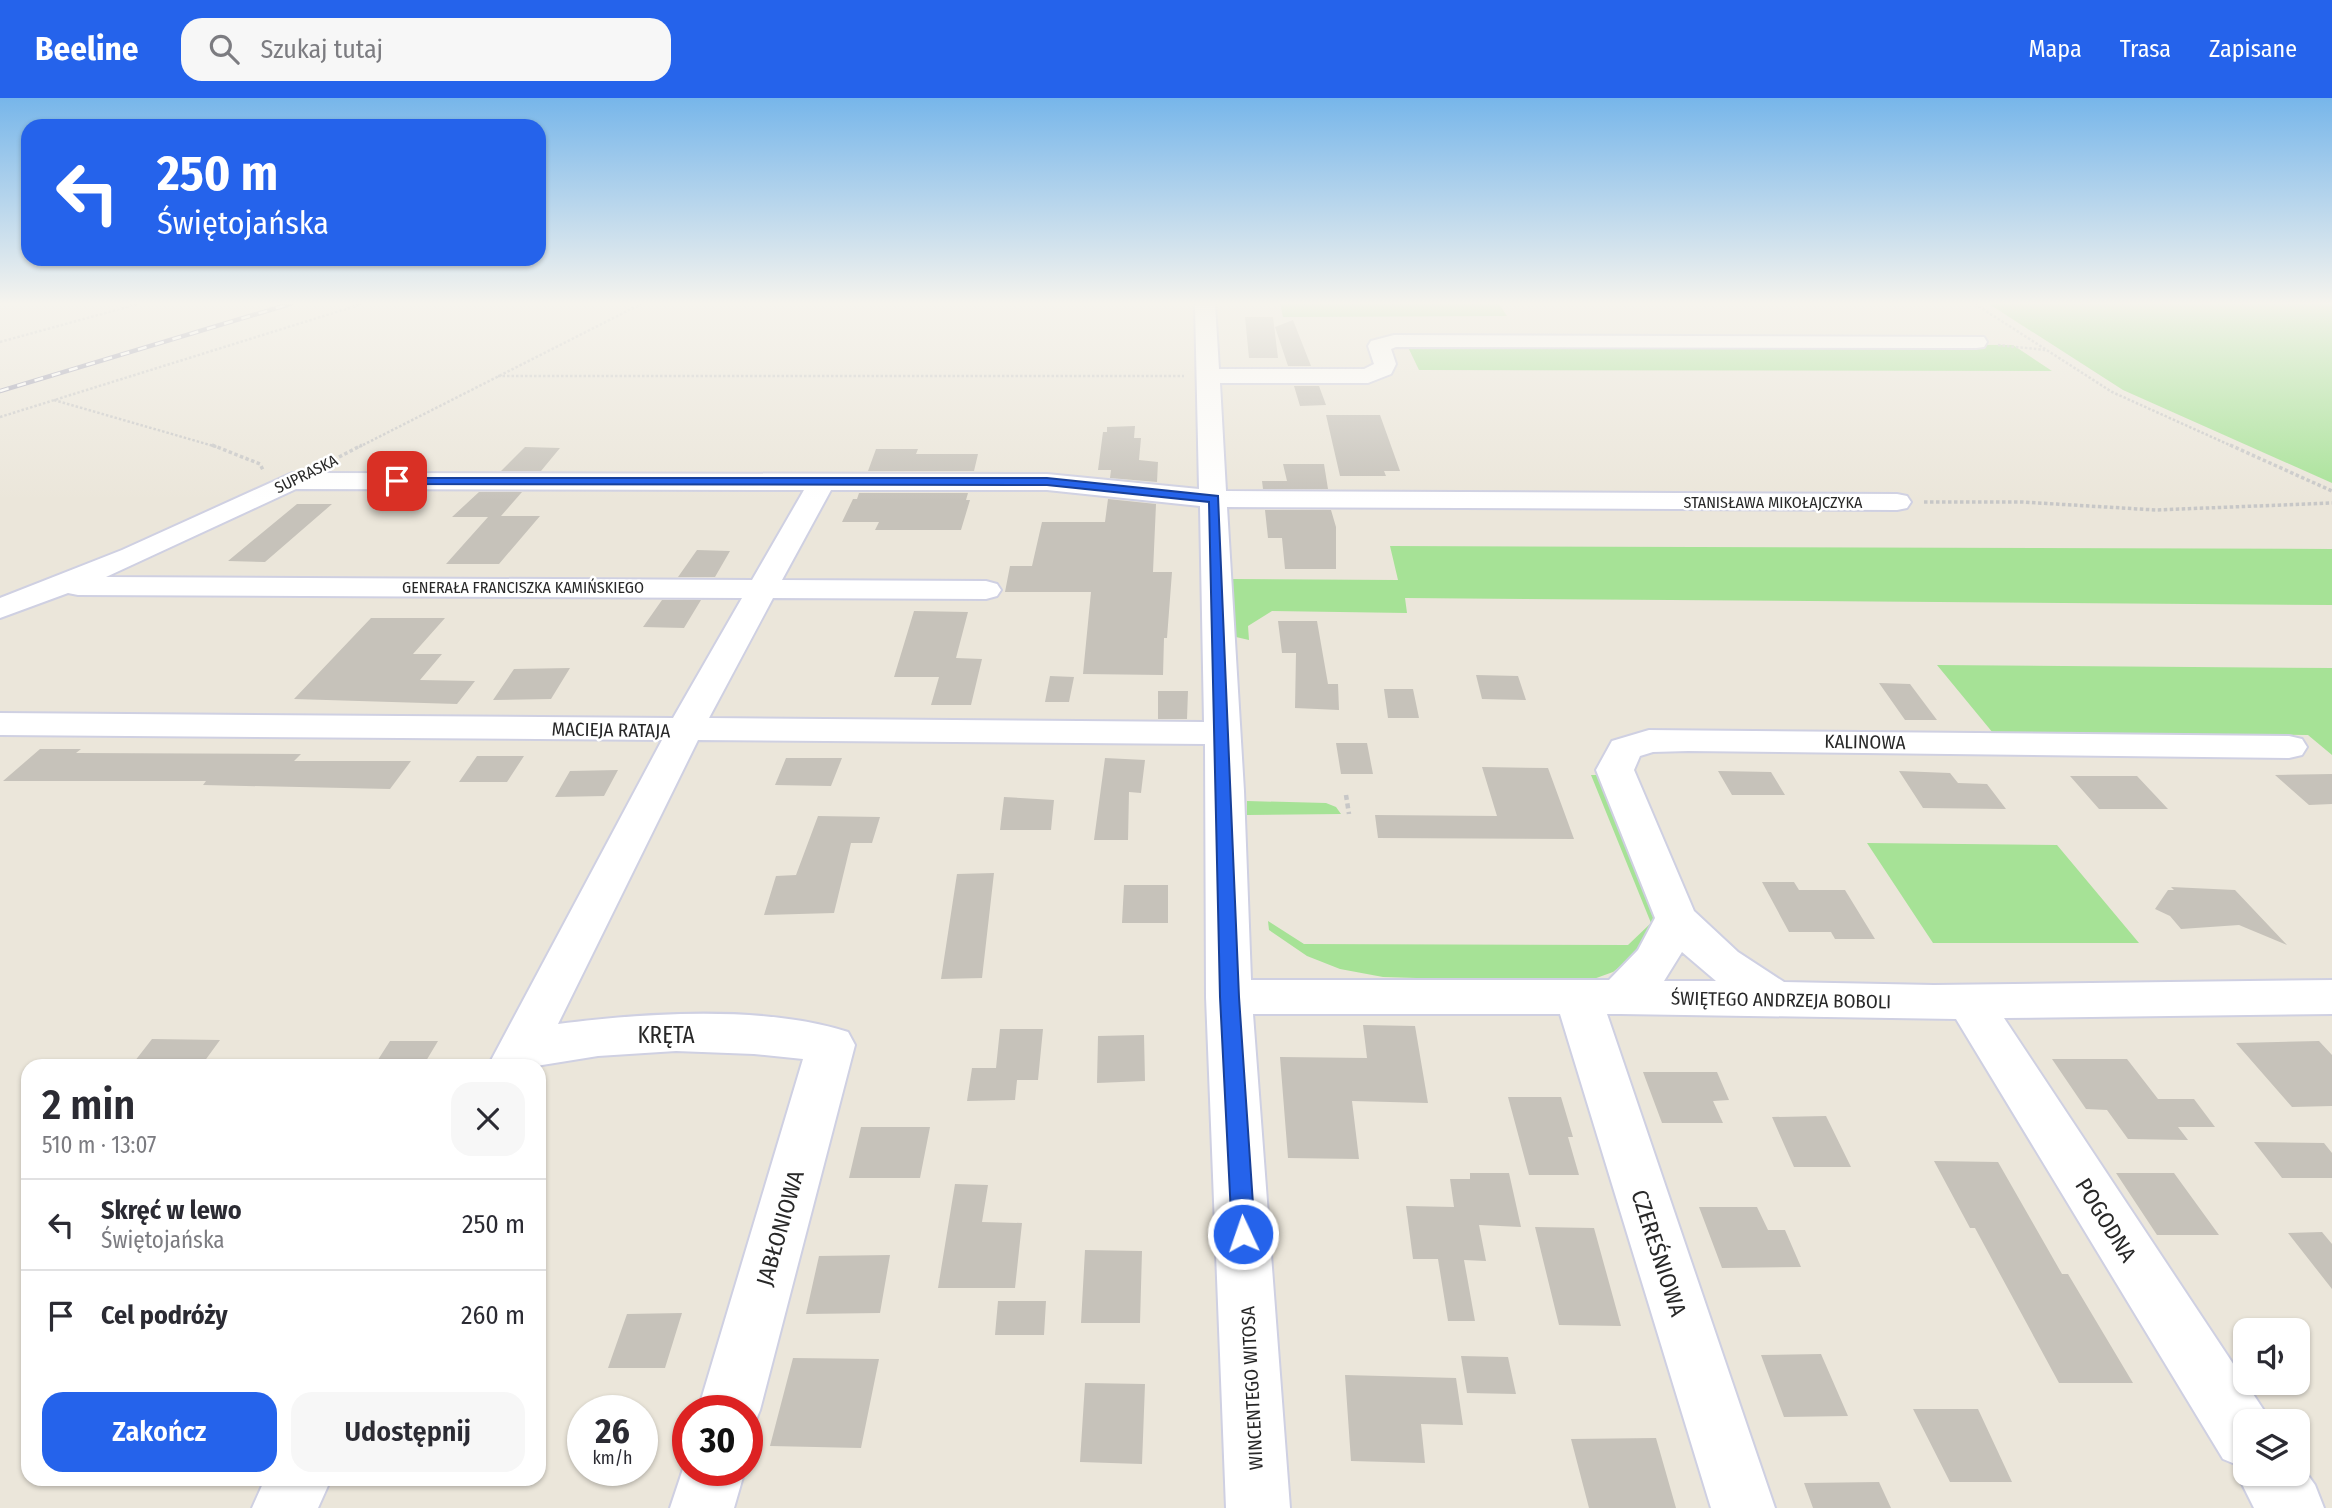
<!DOCTYPE html>
<html lang="pl">
<head>
<meta charset="utf-8">
<style>
  body { margin:0; font-family:"Fira Sans Condensed",sans-serif; background:#f7f7f7; color:#2b2b33; height:100vh; display:flex; flex-direction:column; font-size:26px; white-space:nowrap }
  * { box-sizing:border-box; margin:0 }
  p { font-size:23px; color:#7c7c81 }
  .icon { flex:none; width:38px; height:38px; fill:none; stroke:currentColor; stroke-width:2; stroke-linecap:round; stroke-linejoin:round }
  .map { position:relative; flex:1; overflow:hidden }
  .details { position:absolute; left:21px; top:961px; width:525px; height:427px; display:flex; flex-direction:column; background:#fff; border-radius:21px; box-shadow:0 2px 5px #0004 }
  .details>* { flex:none }
  .banner { position:absolute; left:21px; top:21px; width:525px; height:147px; border-radius:21px; box-shadow:0 2px 5px #0004; background:#2563eb; color:#fff; overflow:hidden }
  .fabs { position:absolute; left:2233px; top:1220px; display:grid; gap:14px }
  .fabs a { display:grid; place-items:center; width:77px; height:77px; border-radius:14px; background:#fff; box-shadow:0 2px 5px #0004; font-size:35px }
  .speed { position:absolute; left:567px; top:1297px; display:flex; gap:14px; font-size:35px; font-weight:700; text-align:center }
  .speed>* { display:grid; place-content:center; width:91px; height:91px; border-radius:50%; background:#fff; box-shadow:0 2px 5px #0004; line-height:1 }
  .speed small { font-size:18px; font-weight:400 }
  .speed .limit { border:10px solid #d22; background:#fff; color:#111 }
  .pin { position:absolute; display:grid; place-items:center; width:60px; height:60px; color:#fff; margin:-30px; border-radius:14px; box-shadow:0 4px 10px #0006 }
  .me { position:absolute; width:77px; margin:-38px; rotate:357deg; stroke-linejoin:round; filter:drop-shadow(0 0 5px #0008) }
  .turn { display:flex; align-items:center; gap:24px; height:147px; padding:0 21px; font-size:32px }
  .turn .icon { width:91px; height:91px; stroke-width:2.5 }
  .turn b { display:block; font-size:49px; line-height:60px }
  .round { display:grid; place-items:center; flex:none; width:74px; height:74px; border-radius:21px; background:#f7f7f7 }
  .headline { display:flex; align-items:center; justify-content:space-between; height:119px; padding:0 21px }
  h1 { font-size:42px; font-weight:600; line-height:52px }
  .cta { display:flex; gap:14px; margin-top:auto; padding:14px 21px }
  .cta a { flex:1; height:80px; border-radius:21px; background:#2563eb; color:#fff; font-size:28px; font-weight:600; line-height:80px; text-align:center }
  .cta a+a { background:#f7f7f7; color:#2b2b33 }
  ul { padding:0; list-style:none }
  li { display:flex; align-items:center; gap:21px; height:91px; padding:0 21px; border-top:2px solid #e1e1e2 }
  li div { flex:1 }
  li b { display:block; font-size:26px }
  li em { font-style:normal }
  header { display:flex; align-items:center; gap:42px; box-sizing:border-box; height:98px; padding:0 35px; background:#2563eb; color:#fff }
  header strong { font-size:33px }
  nav { display:flex; gap:38px; margin-inline-start:auto; font-size:24px }
  .search { width:490px; height:63px; background:#f7f7f7; display:flex; align-items:center; gap:18px; box-sizing:border-box; padding:0 24px; border-radius:21px; color:#7c7c81; font-size:26px }
  .map>svg:first-child { display:block }
  .green { fill:#a6e296 }
  .building { fill:#c6c2ba }
  .lines { fill:none; stroke-linecap:round; stroke-linejoin:round }
  .minor-casing { stroke:#cfd0e2; stroke-width:4 }
  .path-far2 { stroke:#c7c7c7; stroke-width:2.5; stroke-dasharray:2.5 2; stroke-linecap:butt }
  .path-far1 { stroke:#c7c7c7; stroke-width:3.5; stroke-dasharray:3.5 2.5; stroke-linecap:butt }
  .path { stroke:#c7c7c7; stroke-width:4.5; stroke-dasharray:5 3.5; stroke-linecap:butt }
  .minor { fill:#fff; fill-rule:evenodd }
  .rail-casing { stroke:#9d9db3; stroke-width:4.5 }
  .rail { stroke:#fff; stroke-width:2.5; stroke-dasharray:9; stroke-linecap:butt }
  .route { fill:#2563eb; stroke:#184099; stroke-width:2 }
  .labels { text-anchor:middle; dominant-baseline:central; stroke-width:5; stroke-linejoin:round; paint-order:stroke }
  .far-street-label { font-size:16px; fill:#282828; stroke:#fff }
  .street-label { font-size:19px; fill:#282828; stroke:#fff }
  .near-street-label { font-size:23px; fill:#282828; stroke:#fff }
</style>
</head>
<body>
<header>
<strong>Beeline</strong>
<div class="search"><svg class="icon" aria-label="search" viewBox="0 0 24 24"><circle cx="10" cy="10" r="6"/><path d="M15 15l6 6"/></svg>Szukaj tutaj</div>
<nav><a>Mapa</a><a>Trasa</a><a>Zapisane</a></nav>
</header>
<div class="map">
<svg width="2332" height="1410" viewBox="0 0 2332 1410">
  <rect width="100%" height="100%" fill="#ebe6da"/>
  <path class="green" d="M 1280,206 L 1499,206 L 1507,218 L 1283,219 Z
    M 1989,206 L 2332,206 L 2332,385 L 2123,292 Z
    M 1406,245 L 2013,247 L 2052,273 L 1419,272 Z
    M 1390,448 L 2332,451 L 2332,507 L 1405,500 L 1407,515 L 1272,513 L 1248,528 L 1249,542 L 1236,539 L 1232,481 L 1398,482 Z
    M 1937,567 L 2332,570 L 2332,657 L 2308,637 L 1993,635 Z
    M 1591,677 L 1597,677 L 1632,744 L 1658,826 L 1640,853 L 1613,874 L 1588,883 L 1551,884 L 1383,879 L 1340,871 L 1307,858 L 1269,832 L 1268,823 L 1304,846 L 1628,847 L 1651,825 Z
    M 1247,703 L 1326,705 L 1336,709 L 1341,716 L 1247,717 Z
    M 1867,745 L 2057,747 L 2139,845 L 1933,845 Z"/>
  <path class="building" d="M 1245,219 L 1273,219 L 1278,260 L 1249,260 Z
    M 1293,222 L 1311,268 L 1288,268 L 1275,229 Z
    M 1294,288 L 1319,288 L 1326,307 L 1300,308 Z
    M 1326,317 L 1380,317 L 1400,373 L 1384,373 L 1386,378 L 1340,378 Z
    M 1135,328 L 1134,340 L 1141,340 L 1139,362 L 1158,364 L 1157,384 L 1110,380 L 1111,372 L 1098,372 L 1103,334 L 1107,334 L 1107,329 Z
    M 525,349 L 560,350 L 541,373 L 501,373 Z
    M 876,351 L 918,351 L 916,356 L 978,356 L 974,373 L 868,373 Z
    M 1283,366 L 1324,366 L 1328,391 L 1263,391 L 1262,383 L 1287,383 Z
    M 479,394 L 522,394 L 501,418 L 540,418 L 499,466 L 446,466 L 488,419 L 452,419 Z
    M 859,395 L 968,395 L 966,402 L 970,402 L 961,432 L 875,432 L 879,424 L 842,424 L 853,401 L 857,401 Z
    M 1108,401 L 1156,406 L 1153,474 L 1172,474 L 1167,540 L 1164,540 L 1163,577 L 1083,576 L 1091,494 L 1005,494 L 1010,468 L 1032,468 L 1042,424 L 1105,424 Z
    M 297,406 L 332,406 L 265,464 L 228,463 Z
    M 1265,412 L 1331,412 L 1336,429 L 1336,471 L 1285,471 L 1282,440 L 1268,440 Z
    M 697,452 L 730,453 L 715,479 L 678,479 Z
    M 662,502 L 701,502 L 684,530 L 643,529 Z
    M 914,513 L 968,514 L 956,560 L 982,561 L 971,607 L 931,607 L 939,579 L 894,579 Z
    M 371,520 L 445,520 L 413,556 L 442,556 L 420,582 L 475,583 L 457,606 L 294,601 Z
    M 1278,523 L 1317,523 L 1328,586 L 1338,586 L 1339,612 L 1295,610 L 1296,555 L 1282,555 Z
    M 570,570 L 551,601 L 493,602 L 514,571 Z
    M 1476,577 L 1518,578 L 1526,602 L 1482,601 Z
    M 1050,578 L 1074,579 L 1069,604 L 1045,604 Z
    M 1879,585 L 1910,586 L 1937,622 L 1905,622 Z
    M 1384,591 L 1413,591 L 1419,620 L 1388,620 Z
    M 1158,593 L 1188,593 L 1187,621 L 1158,621 Z
    M 1336,645 L 1367,645 L 1373,676 L 1341,676 Z
    M 40,651 L 81,651 L 76,655 L 301,656 L 294,663 L 411,663 L 390,691 L 203,687 L 206,683 L 3,683 Z
    M 477,658 L 524,658 L 507,684 L 459,684 Z
    M 786,660 L 842,660 L 831,688 L 775,687 Z
    M 1105,660 L 1145,662 L 1141,695 L 1129,694 L 1128,742 L 1094,742 Z
    M 1482,669 L 1548,670 L 1574,741 L 1378,740 L 1375,717 L 1497,718 Z
    M 618,672 L 604,698 L 555,699 L 570,673 Z
    M 1718,673 L 1771,674 L 1785,697 L 1732,697 Z
    M 1899,673 L 1950,675 L 1958,685 L 1987,686 L 2006,711 L 1923,710 Z
    M 2332,676 L 2332,706 L 2309,707 L 2275,677 Z
    M 2070,678 L 2137,678 L 2168,711 L 2099,711 Z
    M 1004,699 L 1054,702 L 1051,732 L 1000,732 Z
    M 818,718 L 880,719 L 872,745 L 851,745 L 834,815 L 764,817 L 776,778 L 796,777 Z
    M 994,775 L 982,880 L 941,881 L 957,776 Z
    M 1762,784 L 1794,784 L 1799,792 L 1845,792 L 1875,841 L 1835,841 L 1831,834 L 1789,834 Z
    M 1124,787 L 1168,787 L 1168,825 L 1122,825 Z
    M 2171,789 L 2235,792 L 2287,847 L 2239,827 L 2181,831 L 2170,818 L 2155,811 L 2168,792 L 2174,792 Z
    M 1363,927 L 1415,928 L 1428,1005 L 1352,1003 L 1359,1061 L 1288,1060 L 1280,959 L 1367,960 Z
    M 1000,931 L 1043,931 L 1038,982 L 1017,982 L 1015,1002 L 967,1003 L 972,970 L 996,970 Z
    M 1144,937 L 1145,983 L 1097,985 L 1098,938 Z
    M 152,941 L 220,942 L 201,968 L 131,968 Z
    M 390,943 L 438,943 L 423,968 L 374,968 Z
    M 2319,943 L 2332,957 L 2332,1008 L 2292,1009 L 2236,945 Z
    M 2052,961 L 2127,961 L 2158,1001 L 2194,1001 L 2215,1029 L 2178,1029 L 2188,1042 L 2128,1041 L 2107,1012 L 2086,1011 Z
    M 1643,974 L 1717,974 L 1729,1002 L 1713,1003 L 1723,1025 L 1662,1025 Z
    M 1508,999 L 1561,999 L 1573,1039 L 1568,1039 L 1579,1077 L 1529,1077 Z
    M 1826,1018 L 1851,1069 L 1794,1069 L 1772,1019 Z
    M 861,1029 L 930,1029 L 920,1080 L 849,1080 Z
    M 2254,1044 L 2324,1045 L 2332,1055 L 2332,1080 L 2282,1080 Z
    M 1934,1063 L 1998,1064 L 2062,1176 L 2068,1176 L 2133,1285 L 2059,1285 L 1975,1130 L 1970,1130 Z
    M 1470,1075 L 1509,1075 L 1521,1129 L 1479,1127 L 1486,1163 L 1464,1162 L 1475,1223 L 1448,1223 L 1438,1161 L 1413,1161 L 1406,1108 L 1454,1109 L 1450,1081 L 1470,1081 Z
    M 2116,1075 L 2174,1075 L 2219,1137 L 2157,1137 Z
    M 955,1086 L 988,1087 L 982,1124 L 1022,1125 L 1015,1190 L 938,1190 Z
    M 1699,1109 L 1757,1109 L 1768,1132 L 1785,1132 L 1801,1169 L 1722,1170 Z
    M 1535,1129 L 1594,1130 L 1621,1228 L 1559,1227 Z
    M 2322,1134 L 2332,1146 L 2332,1191 L 2288,1135 Z
    M 1085,1152 L 1142,1153 L 1140,1225 L 1081,1225 Z
    M 890,1157 L 880,1215 L 806,1216 L 819,1158 Z
    M 998,1203 L 1046,1203 L 1044,1237 L 995,1237 Z
    M 682,1215 L 665,1270 L 608,1270 L 627,1216 Z
    M 1821,1256 L 1848,1318 L 1784,1319 L 1761,1257 Z
    M 1461,1258 L 1508,1259 L 1516,1296 L 1467,1295 Z
    M 793,1260 L 879,1261 L 861,1350 L 770,1348 Z
    M 1345,1277 L 1456,1280 L 1463,1327 L 1421,1326 L 1425,1365 L 1351,1363 Z
    M 1085,1285 L 1145,1286 L 1142,1366 L 1080,1364 Z
    M 1913,1311 L 1978,1311 L 2012,1384 L 1950,1384 Z
    M 1656,1340 L 1676,1410 L 1589,1410 L 1571,1341 Z
    M 1879,1384 L 1891,1410 L 1813,1410 L 1804,1385 Z"/>
  <g class="lines">
    <g class="minor-casing">
      <path id="minor" d="M 1195,206 L 1215,206 L 1219,271 L 1364,271 L 1374,266 L 1368,248 L 1371,243 L 1394,237 L 1984,239 L 1987,244 L 1984,249 L 1976,250 L 1396,249 L 1391,251 L 1396,266 L 1391,276 L 1368,285 L 1220,285 L 1226,393 L 1897,396 L 1907,398 L 1911,404 L 1907,410 L 1897,412 L 1227,409 L 1244,693 L 1251,882 L 1609,882 L 1638,852 L 1655,820 L 1596,672 L 1612,643 L 1649,632 L 2289,638 L 2302,641 L 2307,649 L 2302,657 L 2289,660 L 1688,653 L 1653,654 L 1640,658 L 1634,672 L 1694,813 L 1738,854 L 1784,884 L 1934,887 L 2332,882 L 2332,916 L 2004,920 L 2267,1317 L 2269,1323 L 2245,1323 L 2245,1376 L 2298,1376 L 2298,1363 L 2315,1387 L 2324,1410 L 2254,1410 L 2237,1376 L 2240,1368 L 2223,1361 L 1956,921 L 1620,916 L 1607,916 L 1775,1410 L 1711,1410 L 1560,916 L 1253,916 L 1290,1410 L 1226,1410 L 1206,899 L 1205,646 L 698,642 L 558,926 C 644,915 764,907 848,934 L 855,947 L 760,1312 L 751,1334 L 747,1335 L 747,1312 L 698,1312 L 803,961 L 754,956 L 676,953 L 598,958 L 536,968 L 488,968 L 662,642 L 0,637 L 0,615 L 673,620 L 742,500 L 78,497 L 68,495 L 0,520 L 0,500 L 122,452 L 292,375 L 1047,376 L 1199,391 ZM 296,391 L 804,392 L 752,482 L 106,479 ZM 831,392 L 1047,392 L 1200,408 L 1204,624 L 709,620 L 773,500 L 986,501 L 997,498 L 1001,492 L 997,486 L 986,483 L 782,482 ZM 1682,854 L 1716,883 L 1664,883 Z
        M 688,1356 L 688,1372 L 745,1372 L 734,1410 L 670,1410 Z
        M 265,1381 L 331,1381 L 318,1410 L 252,1410 Z"/>
    </g>
    <path class="path-far2" d="M 1975,206 L 2112,294 L 2234,349
      M 0,244 L 138,206
      M 1998,247 L 2045,252
      M 498,278 L 1184,278
      M 54,302 L 217,349
      M 0,319 L 362,206
      M 359,349 L 641,206"/>
    <path class="path-far1" d="M 212,347 L 260,366 L 263,372
      M 2230,347 L 2332,393
      M 339,359 L 362,347
      M 1924,404 L 2022,404 L 2156,412 L 2332,405"/>
    <path class="path" d="M 1346,697 L 1349,716"/>
    <use href="#minor" class="minor"/>
    <g class="rail-casing">
      <path id="rail" d="M 0,293 L 290,206"/>
    </g>
    <use href="#rail" class="rail"/>
  </g>
  <linearGradient id="sky" x2="0" y2="1"><stop stop-color="#77b6ea"/><stop offset="0.51" stop-color="#f6f4ee"/><stop offset="1" stop-color="#f6f4ee" stop-opacity="0"/></linearGradient>
  <rect width="2332" height="403" fill="url(#sky)"/>
  <path class="route" d="M 397,380 L 1047,380 L 1218,398 L 1239,899 L 1255,1136 L 1251,1143 L 1243,1146 L 1235,1143 L 1232,1136 L 1220,899 L 1209,404 L 1047,387 L 393,386 L 391,383 Z"/>
  <g class="labels">
    <g class="far-street-label">
      <text transform="translate(306 376) rotate(-26)">SUPRASKA</text>
      <text x="1773" y="404">STANISŁAWA MIKOŁAJCZYKA</text>
      <text x="523" y="489">GENERAŁA FRANCISZKA KAMIŃSKIEGO</text>
    </g>
    <g class="street-label">
      <text transform="translate(611 632) rotate(1)">MACIEJA RATAJA</text>
      <text transform="translate(1865 644) rotate(1)">KALINOWA</text>
      <text transform="translate(1781 902) rotate(1)">ŚWIĘTEGO ANDRZEJA BOBOLI</text>
      <text transform="translate(1252 1290) rotate(-93)">WINCENTEGO WITOSA</text>
    </g>
    <g class="near-street-label">
      <text x="666" y="937">KRĘTA</text>
      <text transform="translate(2106 1122) rotate(58)">POGODNA</text>
      <text transform="translate(780 1130) rotate(-74)">JABŁONIOWA</text>
      <text transform="translate(1659 1155) rotate(72)">CZEREŚNIOWA</text>
    </g>
  </g>
</svg>
<div class="fabs">
<a><svg class="icon" aria-label="sound" viewBox="0 0 24 24"><path d="M4 9h4l5-4v14l-5-4H4zM17 9q2 3 0 6"/></svg></a>
<a><svg class="icon" aria-label="layers" viewBox="0 0 24 24"><path d="M12 4l9 5-9 5-9-5zM3 14l9 5 9-5"/></svg></a>
</div>
<div class="speed"><div>26<small>km/h</small></div><div class="limit">30</div></div>
<div class="pin" style="left:397px;top:383px;background:#d93025"><svg class="icon" aria-label="arrive" viewBox="0 0 24 24"><path d="M6 21V4h12l-3 4 3 4H6"/></svg></div>
<svg class="me" style="left:1243px;top:1136px" viewBox="-20 -20 40 40"><circle r="17" fill="#2563eb" stroke="#fff" stroke-width="3"/><path d="M0-11L8 9 0 5-8 9z" fill="#fff"/></svg>
<div class="banner">
<div class="turn"><svg class="icon" aria-label="left" viewBox="0 0 24 24"><path d="M17 20v-9H6M10 6l-5 5 5 5"/></svg><div><b>250 m</b>Świętojańska</div></div>
</div>
<section class="details">
<div class="headline"><div><h1>2 min</h1><p>510 m · 13:07</p></div><a class="round"><svg class="icon" aria-label="close" viewBox="0 0 24 24"><path d="M6 6l12 12M18 6L6 18"/></svg></a></div>
<ul>
<li><svg class="icon" aria-label="left" viewBox="0 0 24 24"><path d="M17 20v-9H6M10 6l-5 5 5 5"/></svg><div><b>Skręć w lewo</b><p>Świętojańska</p></div><em>250 m</em></li>
<li><svg class="icon" aria-label="arrive" viewBox="0 0 24 24"><path d="M6 21V4h12l-3 4 3 4H6"/></svg><div><b>Cel podróży</b></div><em>260 m</em></li>
</ul>
<div class="cta"><a>Zakończ</a><a>Udostępnij</a></div>
</section>
</div>
</body>
</html>
